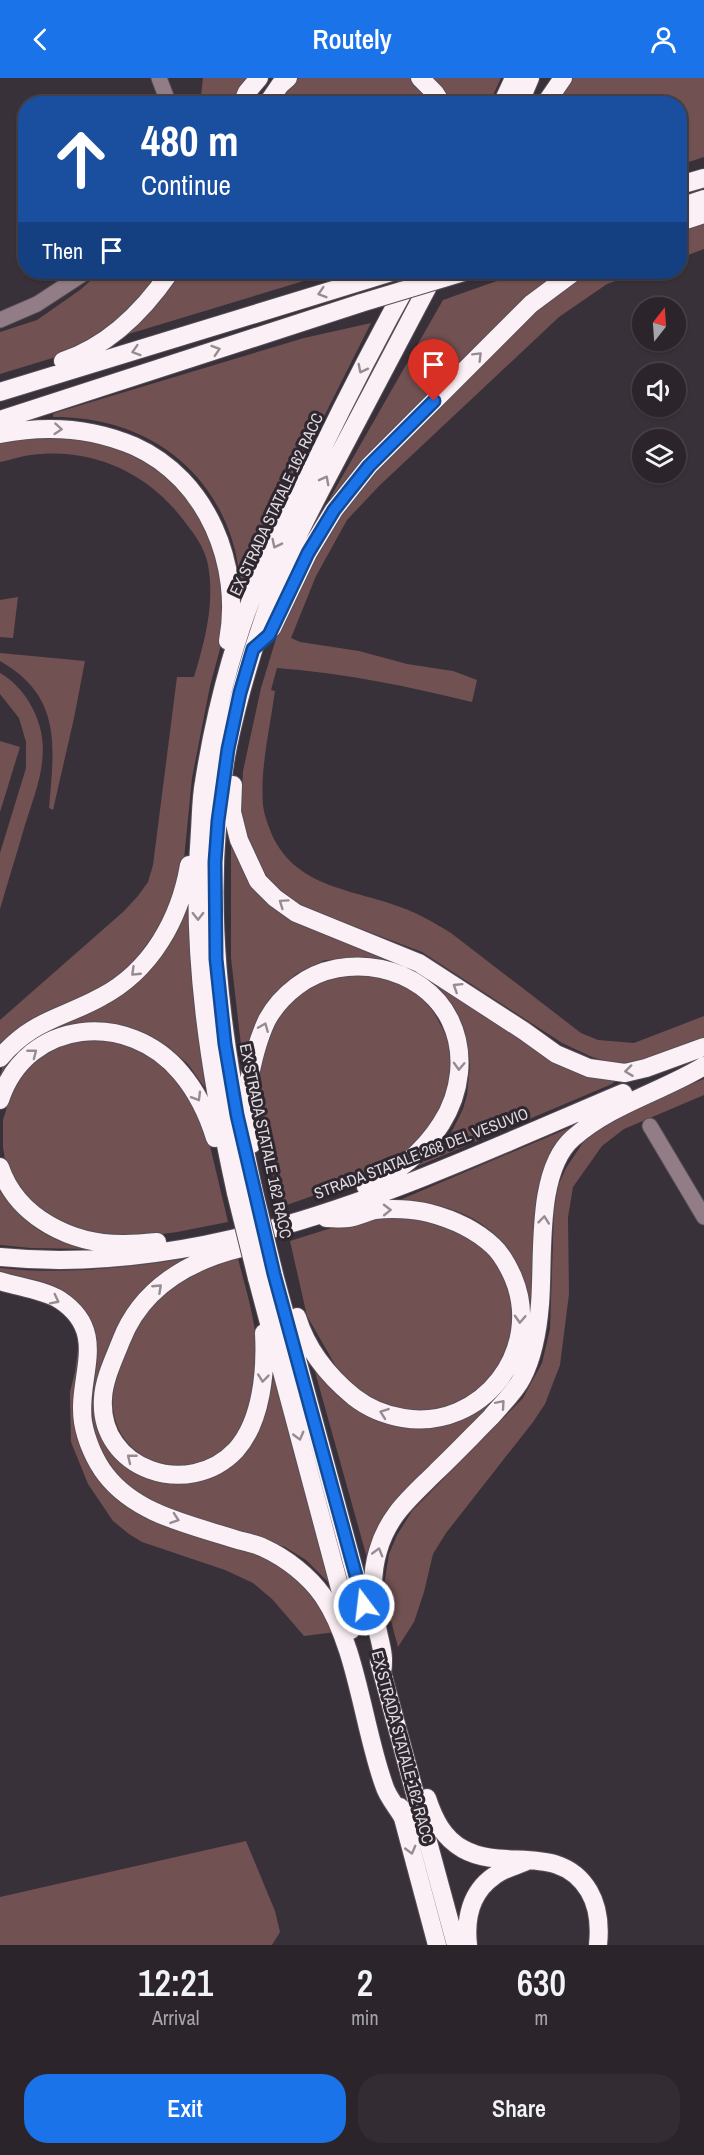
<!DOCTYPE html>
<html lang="en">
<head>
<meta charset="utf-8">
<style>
  body { margin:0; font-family:"Archivo Narrow",sans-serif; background:#332d33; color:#f1f3f6; height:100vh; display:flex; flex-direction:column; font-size:22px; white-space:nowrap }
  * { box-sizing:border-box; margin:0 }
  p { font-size:20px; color:#a6a5a9 }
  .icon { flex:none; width:33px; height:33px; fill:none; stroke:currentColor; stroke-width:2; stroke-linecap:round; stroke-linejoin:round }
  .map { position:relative; height:1867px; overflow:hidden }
  .panel { display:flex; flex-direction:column; background:#2b252b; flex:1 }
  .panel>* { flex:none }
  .banner { position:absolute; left:18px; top:18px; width:669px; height:183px; border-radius:24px; box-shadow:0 2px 4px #0004,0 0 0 2px #474247; background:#1a4fa0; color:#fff; overflow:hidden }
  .needle { width:39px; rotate:17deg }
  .tools { position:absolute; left:632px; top:219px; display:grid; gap:12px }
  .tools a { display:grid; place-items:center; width:54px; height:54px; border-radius:50%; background:#2b252b; box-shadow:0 2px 4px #0004,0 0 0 2px #474247; font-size:30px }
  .pin { position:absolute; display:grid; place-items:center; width:51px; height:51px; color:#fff; margin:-62px -26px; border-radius:50% 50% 50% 0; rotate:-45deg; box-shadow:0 0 6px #0007 }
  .pin .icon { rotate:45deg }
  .me { position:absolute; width:66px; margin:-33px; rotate:345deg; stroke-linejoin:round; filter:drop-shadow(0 0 4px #0008) }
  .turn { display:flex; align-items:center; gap:21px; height:126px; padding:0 24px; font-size:27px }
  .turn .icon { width:78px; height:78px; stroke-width:2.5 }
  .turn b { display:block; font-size:42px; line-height:51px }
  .then { display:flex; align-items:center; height:57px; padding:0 24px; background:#0003; gap:12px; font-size:22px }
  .eta { display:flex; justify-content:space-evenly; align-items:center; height:102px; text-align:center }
  .eta b { font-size:36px; font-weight:600; line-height:42px }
  .button { display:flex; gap:12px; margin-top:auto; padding:12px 24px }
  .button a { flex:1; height:69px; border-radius:24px; background:#1a73e8; color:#fff; font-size:24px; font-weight:600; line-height:69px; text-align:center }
  .button a+a { background:#332d33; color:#f1f3f6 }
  header { display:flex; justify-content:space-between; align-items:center; height:78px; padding:0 24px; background:#1a73e8; color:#fff; font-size:27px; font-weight:600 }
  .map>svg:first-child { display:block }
  .green { fill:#725152 }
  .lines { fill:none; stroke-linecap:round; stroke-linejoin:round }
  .minor-casing { stroke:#574f57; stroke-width:17 }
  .highway-casing { stroke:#574f57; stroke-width:20 }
  .minor { stroke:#927d86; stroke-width:15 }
  .highway { stroke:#fbf0f5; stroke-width:18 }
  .highway-bridge-casing { stroke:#574f57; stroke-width:20; stroke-linecap:butt }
  .highway-bridge { stroke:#fbf0f5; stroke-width:18 }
  .oneway { stroke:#958c92 }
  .route-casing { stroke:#114b97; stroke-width:15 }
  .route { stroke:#1a73e8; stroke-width:10 }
  .labels { text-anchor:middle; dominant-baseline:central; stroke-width:6; stroke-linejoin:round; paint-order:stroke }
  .street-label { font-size:16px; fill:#dfdadf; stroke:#2f272f }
</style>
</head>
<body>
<header><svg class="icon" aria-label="back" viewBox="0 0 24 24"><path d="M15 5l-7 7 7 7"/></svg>Routely<svg class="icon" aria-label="person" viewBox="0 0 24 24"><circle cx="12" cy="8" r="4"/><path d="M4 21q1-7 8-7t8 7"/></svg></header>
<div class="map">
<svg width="704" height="1867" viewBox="0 0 704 1867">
  <rect width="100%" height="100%" fill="#393139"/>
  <path class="green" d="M 203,0 L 254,0 L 239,25 L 200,26 Z
    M 299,0 L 411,0 L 418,5 L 435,26 L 274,26 Z
    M 429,0 L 501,0 L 489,26 L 448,25 Z
    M 572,0 L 704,0 L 704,79 L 680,87 L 680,26 L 553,26 Z
    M 704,144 L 704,171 L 680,180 L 680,152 Z
    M 100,194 L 161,194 L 142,223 L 88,265 L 56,279 L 0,296 L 0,254 L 37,242 L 80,212 Z
    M 176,194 L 353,194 L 345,196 L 320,198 L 122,258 Z
    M 522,194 L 560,194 L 531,215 L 332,421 L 330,420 L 443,222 Z
    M 590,194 L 642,194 L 607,206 L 559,239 L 379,408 L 347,442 L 316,498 L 291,560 L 300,564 L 359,573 L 407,586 L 453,593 L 477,602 L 472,624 C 407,608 344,595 277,590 L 271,612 L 275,613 C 270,650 260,689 263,727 C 264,737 268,747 272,757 C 297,811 354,811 403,830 C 420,836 436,846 451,855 L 581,955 L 598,962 L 634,965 L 704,938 L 704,961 L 643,986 L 620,987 L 592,979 L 562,965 L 422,874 L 303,829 L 279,813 L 262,792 L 249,766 L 241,730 L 243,693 L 261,610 L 283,538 L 339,437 L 360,410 L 541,229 L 579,199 Z
    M 371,245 L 293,400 L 241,525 C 242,414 163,338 53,339 L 53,336 L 58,334 L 304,260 Z
    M 62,354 L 135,373 L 190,417 L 223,491 L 224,556 L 210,608 L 192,700 L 184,781 L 180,801 L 159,849 L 135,882 L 113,901 L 97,911 L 28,943 L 8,958 L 0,967 L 0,942 L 123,834 L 138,818 L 148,804 L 153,787 L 177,599 L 194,599 C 205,562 215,526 208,487 C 205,469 192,453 181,439 C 145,393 90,369 31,377 C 21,378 10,382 0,384 L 0,360 Z
    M 18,519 L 13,560 L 0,559 L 0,522 Z
    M 0,575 L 85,583 L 74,640 L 53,732 L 49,730 C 54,669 63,619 0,583 Z
    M 0,595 C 12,602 22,612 29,624 C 55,667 39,703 25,747 C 17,775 8,803 0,831 L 0,775 L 26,690 L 26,664 L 19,640 L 0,616 Z
    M 0,663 L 20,669 L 0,734 Z
    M 231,767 L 244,795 L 252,807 L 295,844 L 406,886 L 597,1000 L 615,1003 L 612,1006 L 418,1088 L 441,1069 L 450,1057 L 463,1031 L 467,1017 L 470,987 L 468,972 L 464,958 L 451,930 L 360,881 L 325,882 L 296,896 L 273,918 L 254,949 L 243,985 L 231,880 Z
    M 188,827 L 193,916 L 205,1010 L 188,986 L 166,967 L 131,950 L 107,945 L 77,947 L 0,1003 C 0,959 73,943 105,927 C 114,922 123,916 131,909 C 158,887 176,859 188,827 Z
    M 348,895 L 389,901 L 414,914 L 424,923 L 433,933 L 446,957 L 450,970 L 452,998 L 440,1037 L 410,1073 L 386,1092 L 281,1129 L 256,1032 L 257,1005 L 263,974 L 278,936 L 309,908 Z
    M 86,961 L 114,962 L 153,977 L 176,999 L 206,1051 L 228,1144 L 177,1154 L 132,1160 L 107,1159 L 56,1143 L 24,1118 L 5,1082 L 3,1069 L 3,1042 L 11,1016 L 26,993 L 36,983 L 59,969 Z
    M 704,1001 L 704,1017 L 624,1051 L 602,1068 L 573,1109 L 568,1139 L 569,1216 L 560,1287 L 545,1326 L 533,1344 L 446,1455 L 433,1476 L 424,1514 L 414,1544 L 398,1569 L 383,1513 L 389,1476 L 397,1457 L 412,1433 L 523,1320 L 542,1285 L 550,1251 L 554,1133 L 558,1108 L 566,1090 L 586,1060 L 633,1030 Z
    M 576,1047 C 523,1115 541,1157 535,1234 C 533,1251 533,1268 526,1283 C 507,1324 456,1367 423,1399 C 412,1410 401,1420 392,1433 C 383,1447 378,1463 372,1479 L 367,1480 L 312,1283 C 332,1317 361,1342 401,1347 C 426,1351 450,1346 472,1335 C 543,1300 548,1206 492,1154 C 469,1133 434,1124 403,1123 L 402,1121 Z
    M 0,1110 C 19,1145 50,1164 88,1171 L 31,1170 L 0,1167 Z
    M 385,1138 L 416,1139 L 436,1143 L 474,1162 L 493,1179 L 509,1205 L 515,1248 L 501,1286 L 484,1307 L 461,1323 L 448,1328 L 435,1332 L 408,1333 L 381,1326 L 357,1312 L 338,1292 L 307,1238 L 290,1163 L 360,1141 Z
    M 237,1176 C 245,1210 257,1244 257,1279 C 257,1303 248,1346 231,1364 C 189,1411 108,1383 113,1318 C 114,1304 120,1291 124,1279 C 135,1251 150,1222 175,1205 C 194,1194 217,1186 237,1176 Z
    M 184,1181 L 147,1211 L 113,1263 L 106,1356 C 121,1367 136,1378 150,1389 C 156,1393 162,1400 169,1403 C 177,1407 192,1405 201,1402 C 249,1389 267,1339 274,1295 L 329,1505 L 306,1482 L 285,1469 L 162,1429 C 130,1413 101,1386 94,1349 C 86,1310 109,1273 87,1237 C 81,1227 72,1218 61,1212 C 43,1201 20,1199 0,1195 L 0,1190 C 62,1197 122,1190 184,1181 Z
    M 79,1262 L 101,1403 L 266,1478 L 302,1502 L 336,1554 L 304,1558 L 272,1521 L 253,1505 L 225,1492 L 142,1464 L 129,1456 L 113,1443 L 88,1406 L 71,1364 L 70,1314 L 75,1294 Z
    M 246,1763 L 275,1833 L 280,1854 L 272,1867 L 0,1867 L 0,1819 Z"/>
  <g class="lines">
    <g class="minor-casing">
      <path id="minor" d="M 159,0 L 169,26
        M 0,242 L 37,226 L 86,194
        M 650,1048 L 704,1139"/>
    </g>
    <g class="highway-casing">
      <path id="highway" d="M 420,0 L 435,15 L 442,26
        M 242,26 L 247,14 L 259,0
        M 267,26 L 280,7 L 288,0
        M 502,26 L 514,0
        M 519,26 L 530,0
        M 545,26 L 563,0
        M 680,107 L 704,100
        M 680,129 L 704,121
        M 680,144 L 704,136
        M 63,283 C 108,268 144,232 170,194
        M 0,314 L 392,194
        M 0,342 L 361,225
        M 0,356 C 45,347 92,350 134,368 C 208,401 242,488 228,563
        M 272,550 L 308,475 L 334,432 L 369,388 L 531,226 L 574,194
        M 233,707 L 232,734 L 239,762 L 258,803 L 275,820 L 296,835 L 419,885 L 524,953 L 556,976 L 589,990 L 625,995 L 646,990 L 704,969
        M 0,980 C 32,942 61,941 101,919 C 151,893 180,841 189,787
        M 0,1022 C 27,940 129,932 181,995 C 197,1014 208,1037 215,1060
        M 252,1066 C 252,1056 252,1045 251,1035 C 250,1026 247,1016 248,1008 C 252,985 257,963 267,942 C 274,929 285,917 297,908 C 344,872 423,887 450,942 C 466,975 461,1015 441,1046 C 424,1073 396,1097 366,1109
        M 0,1089 C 17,1140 73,1167 125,1166 C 136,1166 147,1165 157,1164
        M 253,1110 C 221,965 199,816 228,668 C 240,611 257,556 278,501 C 295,459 317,419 338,379 C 370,318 403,256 435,195
        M 236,1115 C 210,996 190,874 200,753 C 201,737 201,720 204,704 C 216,628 237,550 268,480 C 284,446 301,413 318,379 C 348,317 380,255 414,194
        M 241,1170 C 188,1183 141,1211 121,1263 C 114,1281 104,1301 103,1320 C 98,1392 189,1422 236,1372 C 262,1343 266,1292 264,1255
        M 0,1179 C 220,1201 426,1098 623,1015
        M 274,1196 L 366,1536
        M 257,1200 L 351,1552
        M 0,1203 C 19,1209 44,1212 60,1222 C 110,1255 76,1299 83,1344 C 86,1362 95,1383 106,1397 C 137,1437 192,1447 238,1462 C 246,1464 256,1466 264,1470 C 286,1480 309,1498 323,1518 C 357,1568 363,1649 384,1707 C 387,1718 396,1728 402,1738
        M 297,1239 C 307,1272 327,1297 354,1319 C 368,1330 385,1337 403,1340 C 482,1353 544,1272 513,1199 C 508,1188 502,1176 493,1168 C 476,1152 452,1141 429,1135 C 413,1131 391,1130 375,1132 C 366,1134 357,1139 348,1140 C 341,1141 333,1140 326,1140
        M 379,1583 L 456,1867
        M 382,1594 C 385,1579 381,1568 378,1554 C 373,1527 370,1499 378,1473 C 388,1437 411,1419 436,1394 C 455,1376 473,1357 491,1339 C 501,1327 515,1314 522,1300 C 534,1277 538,1251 540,1226 C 544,1180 535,1093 573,1060 C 612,1026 661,1014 704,988
        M 427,1720 C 434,1741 443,1760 463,1771 C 504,1794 560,1764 589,1813 C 599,1830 600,1848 598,1867
        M 400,1729 L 437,1867
        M 468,1867 C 465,1840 471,1814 494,1798 C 503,1791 515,1788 525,1784"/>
    </g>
    <use href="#minor" class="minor"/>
    <use href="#highway" class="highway"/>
    <g class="highway-bridge-casing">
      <path id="highway-bridge" d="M 361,225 L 464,194
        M 253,1110 L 274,1196
        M 236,1115 L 257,1200"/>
    </g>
    <use href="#highway-bridge" class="highway-bridge"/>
  </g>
  <defs><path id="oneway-chevron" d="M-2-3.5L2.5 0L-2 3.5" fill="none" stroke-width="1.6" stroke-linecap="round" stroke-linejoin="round" transform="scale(1.5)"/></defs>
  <g class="oneway">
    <use href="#oneway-chevron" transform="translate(322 215) rotate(163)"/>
    <use href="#oneway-chevron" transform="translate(216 272) rotate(-18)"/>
    <use href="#oneway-chevron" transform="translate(136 273) rotate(163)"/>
    <use href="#oneway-chevron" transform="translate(478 278) rotate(-45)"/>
    <use href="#oneway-chevron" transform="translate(362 291) rotate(117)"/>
    <use href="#oneway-chevron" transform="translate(58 351) rotate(5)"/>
    <use href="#oneway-chevron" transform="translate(325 402) rotate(-62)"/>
    <use href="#oneway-chevron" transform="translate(276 466) rotate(116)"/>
    <use href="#oneway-chevron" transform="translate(283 825) rotate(-145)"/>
    <use href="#oneway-chevron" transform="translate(198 838) rotate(89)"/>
    <use href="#oneway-chevron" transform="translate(135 894) rotate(136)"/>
    <use href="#oneway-chevron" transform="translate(457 909) rotate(-148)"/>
    <use href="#oneway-chevron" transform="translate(264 949) rotate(-68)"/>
    <use href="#oneway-chevron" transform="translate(33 975) rotate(-38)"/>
    <use href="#oneway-chevron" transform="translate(459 988) rotate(92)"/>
    <use href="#oneway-chevron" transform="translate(629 993) rotate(173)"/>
    <use href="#oneway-chevron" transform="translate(197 1019) rotate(59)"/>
    <use href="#oneway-chevron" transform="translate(387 1132) rotate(-1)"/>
    <use href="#oneway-chevron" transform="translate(544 1142) rotate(-84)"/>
    <use href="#oneway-chevron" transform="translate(158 1210) rotate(-43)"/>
    <use href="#oneway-chevron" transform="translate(55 1222) rotate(27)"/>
    <use href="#oneway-chevron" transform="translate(520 1241) rotate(93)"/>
    <use href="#oneway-chevron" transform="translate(263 1300) rotate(96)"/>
    <use href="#oneway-chevron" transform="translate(501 1326) rotate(-49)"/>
    <use href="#oneway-chevron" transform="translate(384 1335) rotate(-160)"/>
    <use href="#oneway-chevron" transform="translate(299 1358) rotate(75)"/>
    <use href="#oneway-chevron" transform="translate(131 1380) rotate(-141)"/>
    <use href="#oneway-chevron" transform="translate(175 1441) rotate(19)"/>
    <use href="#oneway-chevron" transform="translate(378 1474) rotate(-74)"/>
    <use href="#oneway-chevron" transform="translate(411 1772) rotate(75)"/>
  </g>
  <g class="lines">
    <g class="route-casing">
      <path id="route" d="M 364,1527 L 274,1196 L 237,1037 L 225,966 L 216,881 L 215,784 L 218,743 L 228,671 L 240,615 L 253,571 L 269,557 L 308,475 L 334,432 L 369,388 L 434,323"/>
    </g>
    <use href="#route" class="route"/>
  </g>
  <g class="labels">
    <g class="street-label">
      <text transform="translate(276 426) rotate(-65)">EX STRADA STATALE 162 RACC</text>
      <text transform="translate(266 1063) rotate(78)">EX STRADA STATALE 162 RACC</text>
      <text transform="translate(421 1075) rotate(-21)">STRADA STATALE 268 DEL VESUVIO</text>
      <text transform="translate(403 1669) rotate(75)">EX STRADA STATALE 162 RACC</text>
    </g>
  </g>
</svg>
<div class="tools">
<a><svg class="needle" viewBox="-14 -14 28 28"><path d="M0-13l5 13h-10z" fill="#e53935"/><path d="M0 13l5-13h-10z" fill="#a6a5a9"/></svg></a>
<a><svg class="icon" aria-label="sound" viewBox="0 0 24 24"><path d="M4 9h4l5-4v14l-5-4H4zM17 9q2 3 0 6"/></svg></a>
<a><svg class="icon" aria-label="layers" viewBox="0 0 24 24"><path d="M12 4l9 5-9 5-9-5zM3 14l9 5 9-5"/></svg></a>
</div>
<div class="pin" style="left:434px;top:323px;background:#d93025"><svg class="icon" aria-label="arrive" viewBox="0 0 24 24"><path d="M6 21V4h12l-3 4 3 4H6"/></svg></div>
<svg class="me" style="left:364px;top:1527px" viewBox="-20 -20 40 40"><circle r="17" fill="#1a73e8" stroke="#fff" stroke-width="3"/><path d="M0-11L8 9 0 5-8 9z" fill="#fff"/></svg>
<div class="banner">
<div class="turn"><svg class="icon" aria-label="ahead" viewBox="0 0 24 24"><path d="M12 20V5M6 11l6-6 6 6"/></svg><div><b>480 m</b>Continue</div></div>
<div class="then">Then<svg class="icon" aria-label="arrive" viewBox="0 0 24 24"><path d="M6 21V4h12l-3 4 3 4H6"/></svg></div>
</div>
</div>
<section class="panel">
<div class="eta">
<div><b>12:21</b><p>Arrival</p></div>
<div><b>2</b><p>min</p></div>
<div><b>630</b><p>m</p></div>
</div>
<div class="button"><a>Exit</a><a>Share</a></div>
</section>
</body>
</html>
